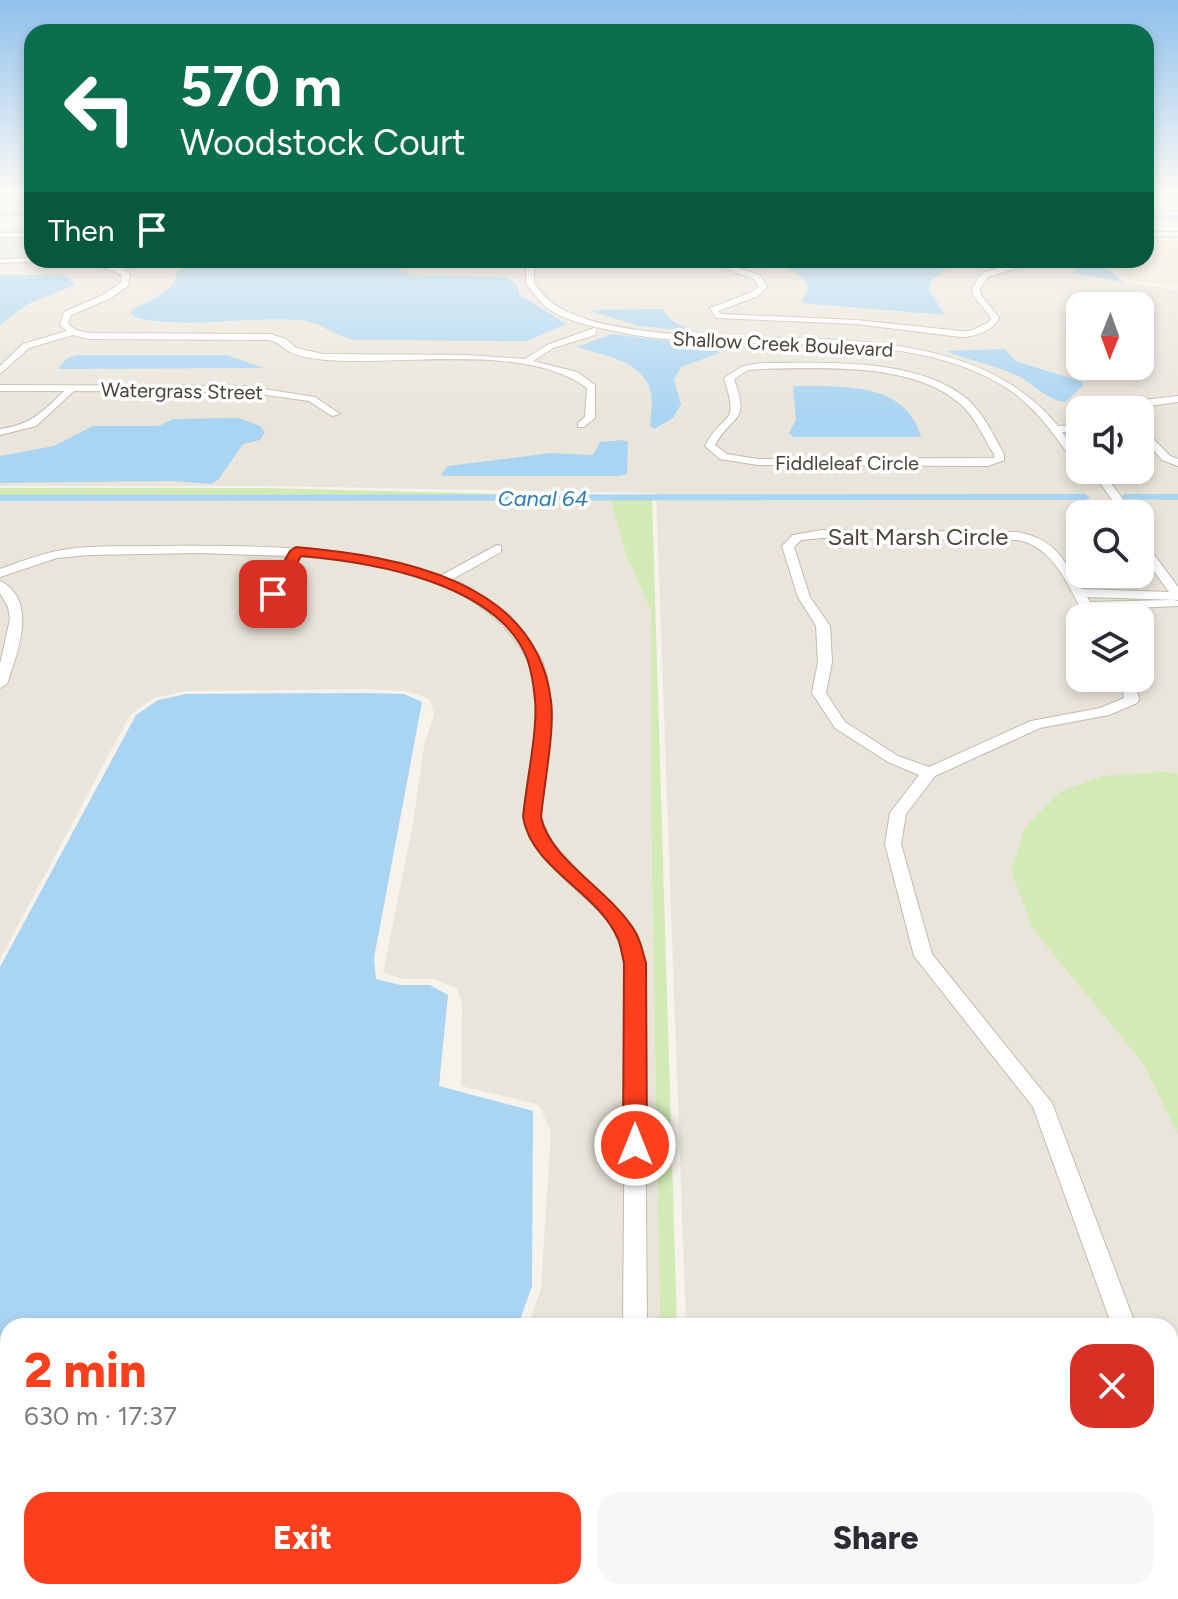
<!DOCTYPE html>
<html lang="en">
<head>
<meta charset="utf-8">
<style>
  body { margin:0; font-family:Figtree,sans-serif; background:#f7f7f7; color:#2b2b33; height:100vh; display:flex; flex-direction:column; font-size:30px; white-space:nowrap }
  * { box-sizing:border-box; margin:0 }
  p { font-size:26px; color:#7c7c81 }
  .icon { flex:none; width:44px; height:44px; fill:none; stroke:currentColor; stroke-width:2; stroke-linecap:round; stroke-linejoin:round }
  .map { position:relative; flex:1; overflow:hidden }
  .drawer { position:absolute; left:0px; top:1318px; width:1178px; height:282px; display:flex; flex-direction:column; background:#fff; border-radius:24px 24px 0 0; box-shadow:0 4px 12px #0003 }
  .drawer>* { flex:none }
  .top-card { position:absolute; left:24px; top:24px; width:1130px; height:244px; border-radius:24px; box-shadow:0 4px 12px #0003; background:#0b6e4f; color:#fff; overflow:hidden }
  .needle { width:52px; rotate:181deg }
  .buttons { position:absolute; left:1066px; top:292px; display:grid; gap:16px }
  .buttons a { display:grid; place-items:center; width:88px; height:88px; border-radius:16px; background:#fff; box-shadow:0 4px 12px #0003; font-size:40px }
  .pin { position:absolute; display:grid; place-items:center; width:68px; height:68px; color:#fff; margin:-34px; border-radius:16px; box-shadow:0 4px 12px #0006 }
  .me { position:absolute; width:88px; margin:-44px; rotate:0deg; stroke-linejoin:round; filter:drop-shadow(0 0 6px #0008) }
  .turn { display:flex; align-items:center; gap:28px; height:168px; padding:0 24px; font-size:36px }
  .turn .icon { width:104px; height:104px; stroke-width:2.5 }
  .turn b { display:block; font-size:56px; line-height:68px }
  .then { display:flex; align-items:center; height:76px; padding:0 24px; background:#0003; gap:16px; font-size:30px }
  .round { display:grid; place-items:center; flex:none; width:84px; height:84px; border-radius:24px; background:#f7f7f7 }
  .head { display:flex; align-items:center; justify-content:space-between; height:136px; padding:0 24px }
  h1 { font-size:48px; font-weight:800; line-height:60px; color:#fc3f1d }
  .button { display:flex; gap:16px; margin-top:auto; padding:16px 24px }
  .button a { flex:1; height:92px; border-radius:24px; background:#fc3f1d; color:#fff; font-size:32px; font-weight:800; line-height:92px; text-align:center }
  .button a+a { background:#f7f7f7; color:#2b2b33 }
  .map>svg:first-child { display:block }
  .residential { fill:#eae5da; fill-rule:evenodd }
  .education { fill:#efe8d6 }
  .green { fill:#d2eab5 }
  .water { fill:#a9d4f2 }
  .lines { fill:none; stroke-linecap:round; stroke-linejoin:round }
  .canal { fill:#a9d4f2; fill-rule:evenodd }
  .minor-casing { stroke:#c2bbae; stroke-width:2 }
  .minor { fill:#fff; fill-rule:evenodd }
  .route { fill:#fc3f1d; stroke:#a42913; stroke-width:2 }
  .labels { text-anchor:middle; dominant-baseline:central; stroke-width:7; stroke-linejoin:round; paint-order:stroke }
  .far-street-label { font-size:20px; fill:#4b4439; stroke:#fff }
  .far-water-label { font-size:22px; font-style:italic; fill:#2e7ab2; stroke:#fff }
  .street-label { font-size:24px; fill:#4b4439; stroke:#fff }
</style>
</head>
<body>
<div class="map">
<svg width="1178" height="1599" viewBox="0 0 1178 1599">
  <rect width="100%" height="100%" fill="#f6f3ec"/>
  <path class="residential" d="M 27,193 L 32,193 L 32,218 L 0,218 L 0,209 Z
    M 0,229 L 32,229 L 32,260 L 1093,260 L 1121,280 L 1178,291 L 1178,1599 L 696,1599 L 696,1592 L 1170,1592 L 1170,1326 L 686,1326 L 656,493 L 264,486 L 0,486 ZM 1080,306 L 1140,306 L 1140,366 L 1080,366 ZM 1080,410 L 1140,410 L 1140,470 L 1080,470 ZM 1080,514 L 1140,514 L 1140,574 L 1080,574 ZM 1080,618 L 1140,618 L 1140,678 L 1080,678 Z
    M 262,496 L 610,498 L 626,554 L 651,611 L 651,820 L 660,1326 L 528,1326 L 541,1288 L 551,1132 L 540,1107 L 536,1104 L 461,1086 L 462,1004 L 457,988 L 433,979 L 403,979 L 383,972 L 413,824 L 424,746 L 434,714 L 429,698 L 405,691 L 367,689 L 187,691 L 154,698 L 130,715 L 0,959 L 0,498 Z
    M 374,1592 L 665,1592 L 665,1599 L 371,1599 Z"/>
  <path class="education" d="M 1146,234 L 1178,234 L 1178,286 L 1123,280 L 1099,260 L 1146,260 Z"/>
  <path class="green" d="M 0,488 L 263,488 L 652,498 L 677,1326 L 660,1326 L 651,820 L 651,611 L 626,554 L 610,499 L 0,498 Z
    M 1166,772 L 1178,774 L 1178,1135 L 1143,1063 L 1032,928 L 1011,870 L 1025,827 L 1058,793 L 1102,776 Z"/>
  <path class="water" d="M 206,260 L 403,260 L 400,271 L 411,275 L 506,277 L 518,286 L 519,294 L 566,324 L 527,341 L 356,340 C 334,337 324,322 297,320 C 246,316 183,330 134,317 L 131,312 L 135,308 C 151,300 177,291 177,271 Z
    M 771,260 L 948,260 L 954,262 L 932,280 L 929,290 L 945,315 L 801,303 L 809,288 C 800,271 785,267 767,262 Z
    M 1074,260 L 1097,260 L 1123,282 L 1073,273 L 1077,269 Z
    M 0,275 L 61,275 L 69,278 L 75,285 L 28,304 L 0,325 Z
    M 663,309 C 671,324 685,328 701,332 L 639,326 L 588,310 Z
    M 612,334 L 730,349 L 681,367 L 674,380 L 681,404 L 673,418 L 654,429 L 650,426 C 651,414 654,397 649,386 C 638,360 600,354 576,347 Z
    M 1005,349 L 1015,361 L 1083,382 L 1083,386 L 1065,402 C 1049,401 1034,385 1020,377 C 996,365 970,361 946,351 Z
    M 77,355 L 227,355 L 264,368 L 58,369 L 67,358 Z
    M 796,386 C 843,386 906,382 921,437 L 793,437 L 789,433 L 796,420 L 793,387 Z
    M 238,418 L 260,426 L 265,432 L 260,440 L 243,444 L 218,480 L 211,484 L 172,481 L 0,483 L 0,456 L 54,446 L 93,426 L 159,426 L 173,419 Z
    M 623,440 L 628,442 L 627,474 L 620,476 L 444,476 L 441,474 L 448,466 L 551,453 L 593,455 L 600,442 Z
    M 366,693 L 404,694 L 422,702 L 374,958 L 376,979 L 400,985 L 430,985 L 448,995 L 439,1086 L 533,1111 L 532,1286 L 518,1326 L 8,1326 L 8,1592 L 363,1592 L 360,1599 L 0,1599 L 0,967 L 136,715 L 158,700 L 186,694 Z"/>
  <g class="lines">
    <path class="canal" d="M 0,213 L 32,213 L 32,217 L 0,217 Z
      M 1146,215 L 1178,215 L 1178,219 L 1146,219 Z
      M 1125,494 L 1178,494 L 1178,500 L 1122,499 L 1120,497 Z
      M 0,495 L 1085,494 L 1090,497 L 1085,500 L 0,501 Z"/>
    <g class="minor-casing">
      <path id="minor" d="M 1146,232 L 1178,232 L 1178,236 L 1146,236 Z
        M 0,233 L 32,233 L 32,237 L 0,237 Z
        M 30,258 L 90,260 L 117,267 L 146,260 L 159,260 L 123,270 L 130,274 L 128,286 L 109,299 L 71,315 L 68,324 L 76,330 L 89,333 L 270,334 L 286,339 L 296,348 L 323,354 L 467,355 L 525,359 L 547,345 L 597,327 L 595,335 L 553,348 L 533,361 L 577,372 L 595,385 L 595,418 L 584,427 L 578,427 L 578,423 L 585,417 L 587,388 C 526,342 401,366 326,360 C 316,359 299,357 290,352 C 282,348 279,342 269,340 L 89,339 L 73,335 L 29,348 L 0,374 L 0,366 L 23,344 L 67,331 L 60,325 L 64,312 L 103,295 L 121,283 L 122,275 C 86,256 40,262 0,263 L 0,259 Z
        M 526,260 L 534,260 L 534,283 C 540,291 547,300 555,305 C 584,323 621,328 654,332 C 784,348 966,313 1058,426 L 1080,425 L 1080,431 L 1062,432 L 1080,456 L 1080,466 L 1076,465 C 1056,437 1037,408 1008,389 C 903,319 735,359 614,331 C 592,326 564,321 546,307 C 539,301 532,291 526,284 Z
        M 702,260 L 713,260 L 760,275 L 767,287 L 758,296 L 718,311 L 721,314 L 856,320 L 961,331 L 970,331 L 989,322 L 991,318 L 973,295 L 972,288 L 982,273 L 1025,260 L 1033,260 L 1034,263 L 988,277 L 980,288 L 981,295 L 999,318 C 993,331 974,337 961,337 L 856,324 L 716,318 L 710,308 L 752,292 L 759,287 L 754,279 Z
        M 761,363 C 822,363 916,357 966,398 C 983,412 993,435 1004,454 L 1004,460 L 988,466 L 758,465 L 720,459 L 705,446 C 724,409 740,429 724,378 L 743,366 ZM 761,369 C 820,368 912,362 959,403 C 975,416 983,437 994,454 L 994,458 L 758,459 L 727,454 L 715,445 C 734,412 750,424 734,379 L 748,370 Z
        M 0,385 L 245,386 L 315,397 L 340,414 L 332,416 L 309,401 L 245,392 L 74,391 L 36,426 L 0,435 L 0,429 C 29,426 44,411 64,391 L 0,391 Z
        M 1178,396 L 1178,402 L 1120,410 L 1120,405 L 1125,402 Z
        M 1140,425 L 1170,456 L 1178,459 L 1178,466 L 1162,460 L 1140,434 Z
        M 1091,470 L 1101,470 L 1134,514 L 1122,514 Z
        M 822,530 L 1017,532 C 1056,539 1062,558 1082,589 L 1169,592 L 1140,552 L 1140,540 L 1144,541 L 1178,587 L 1178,600 L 1087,597 L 1090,602 L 1173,600 L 1178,601 L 1178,606 L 1094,610 L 1100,618 L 1086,618 C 1069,588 1054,546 1017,540 L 822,538 L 801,540 L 794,547 L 810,597 L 830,626 L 832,662 L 826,693 L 845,722 L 898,756 L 929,767 L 1031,721 L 1100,708 L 1124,698 L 1121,678 L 1135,678 L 1139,700 L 1137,703 L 1109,715 L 1040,728 L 935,776 L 906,814 L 901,844 L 932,954 L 1052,1103 L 1136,1326 L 1112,1326 L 1033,1107 L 914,956 L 885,844 L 890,813 L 919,775 L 888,762 L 835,728 L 812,693 L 818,662 L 816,626 L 798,597 L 782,546 L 793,535 Z
        M 497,545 L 501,546 L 501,552 L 451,580 L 463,584 L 509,614 L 542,660 L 547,677 L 551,717 L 540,817 L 553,844 L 632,928 L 644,963 L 647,1326 L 623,1326 L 626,963 C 623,953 622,942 617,934 C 593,896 548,875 529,833 C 518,808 532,765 535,737 C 537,713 539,681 527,659 C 485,578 381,563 299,556 L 281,593 L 280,621 L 273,625 L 266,621 C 263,595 275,577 287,556 L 200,553 L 89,555 L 57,558 L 0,577 L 0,569 C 17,563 35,556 52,552 C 86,544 122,547 156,546 C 253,545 348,545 440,576 Z
        M 0,581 C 39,600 17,654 7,684 L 0,688 L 0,664 L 10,619 L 8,607 L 0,593 Z
        M 1170,1441 L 1178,1444 L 1178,1490 L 1170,1486 Z
        M 621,1592 L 649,1592 L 650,1599 L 620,1599 Z"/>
    </g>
    <use href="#minor" class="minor"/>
  </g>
  <linearGradient id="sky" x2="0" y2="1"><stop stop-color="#8fc1ec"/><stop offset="0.46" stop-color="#fbfaf6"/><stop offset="1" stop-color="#fbfaf6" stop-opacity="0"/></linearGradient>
  <rect width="1178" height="417" fill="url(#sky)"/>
  <path class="route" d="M 296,547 C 396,556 537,579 551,701 C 555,729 544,785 541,817 C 550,861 613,892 636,933 C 641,942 643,953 646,963 L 647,1145 L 644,1152 L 635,1155 L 626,1152 L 623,1145 L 624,963 C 622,955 621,946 618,939 C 598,891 532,870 523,817 C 526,785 538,729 535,700 C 534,688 531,670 527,658 C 496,582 371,562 301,556 L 278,597 L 268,597 L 266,594 L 290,551 Z"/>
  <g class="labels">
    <g class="far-street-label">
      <text transform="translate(783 344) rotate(3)">Shallow Creek Boulevard</text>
      <text transform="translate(182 391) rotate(1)">Watergrass Street</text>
      <text x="847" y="463">Fiddleleaf Circle</text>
    </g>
    <g class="far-water-label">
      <text x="543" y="498">Canal 64</text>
    </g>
    <g class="street-label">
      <text x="918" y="536">Salt Marsh Circle</text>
    </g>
  </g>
</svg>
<div class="buttons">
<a><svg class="needle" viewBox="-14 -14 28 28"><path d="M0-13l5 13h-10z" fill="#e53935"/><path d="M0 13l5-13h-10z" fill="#7c7c81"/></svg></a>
<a><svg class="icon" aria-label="sound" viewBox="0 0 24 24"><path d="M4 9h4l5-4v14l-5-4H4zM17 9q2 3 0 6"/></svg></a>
<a><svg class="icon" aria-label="search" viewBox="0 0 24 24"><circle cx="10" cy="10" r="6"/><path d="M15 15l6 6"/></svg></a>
<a><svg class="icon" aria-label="layers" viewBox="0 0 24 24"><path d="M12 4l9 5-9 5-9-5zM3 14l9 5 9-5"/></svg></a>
</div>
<div class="pin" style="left:273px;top:594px;background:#d93025"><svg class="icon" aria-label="arrive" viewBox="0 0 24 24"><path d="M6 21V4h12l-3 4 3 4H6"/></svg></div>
<svg class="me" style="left:635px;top:1145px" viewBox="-20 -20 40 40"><circle r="17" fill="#fc3f1d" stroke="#fff" stroke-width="3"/><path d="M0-11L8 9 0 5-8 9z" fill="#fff"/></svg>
<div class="top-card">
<div class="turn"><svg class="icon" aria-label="left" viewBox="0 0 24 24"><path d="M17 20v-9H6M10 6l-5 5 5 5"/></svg><div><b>570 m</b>Woodstock Court</div></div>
<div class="then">Then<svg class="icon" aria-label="arrive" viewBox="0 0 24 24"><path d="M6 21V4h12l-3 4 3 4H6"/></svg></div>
</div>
<section class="drawer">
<div class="head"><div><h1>2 min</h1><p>630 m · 17:37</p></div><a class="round" style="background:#d93025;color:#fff"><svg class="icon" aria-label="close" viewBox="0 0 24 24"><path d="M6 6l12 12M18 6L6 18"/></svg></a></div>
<div class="button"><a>Exit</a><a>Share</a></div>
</section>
</div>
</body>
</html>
